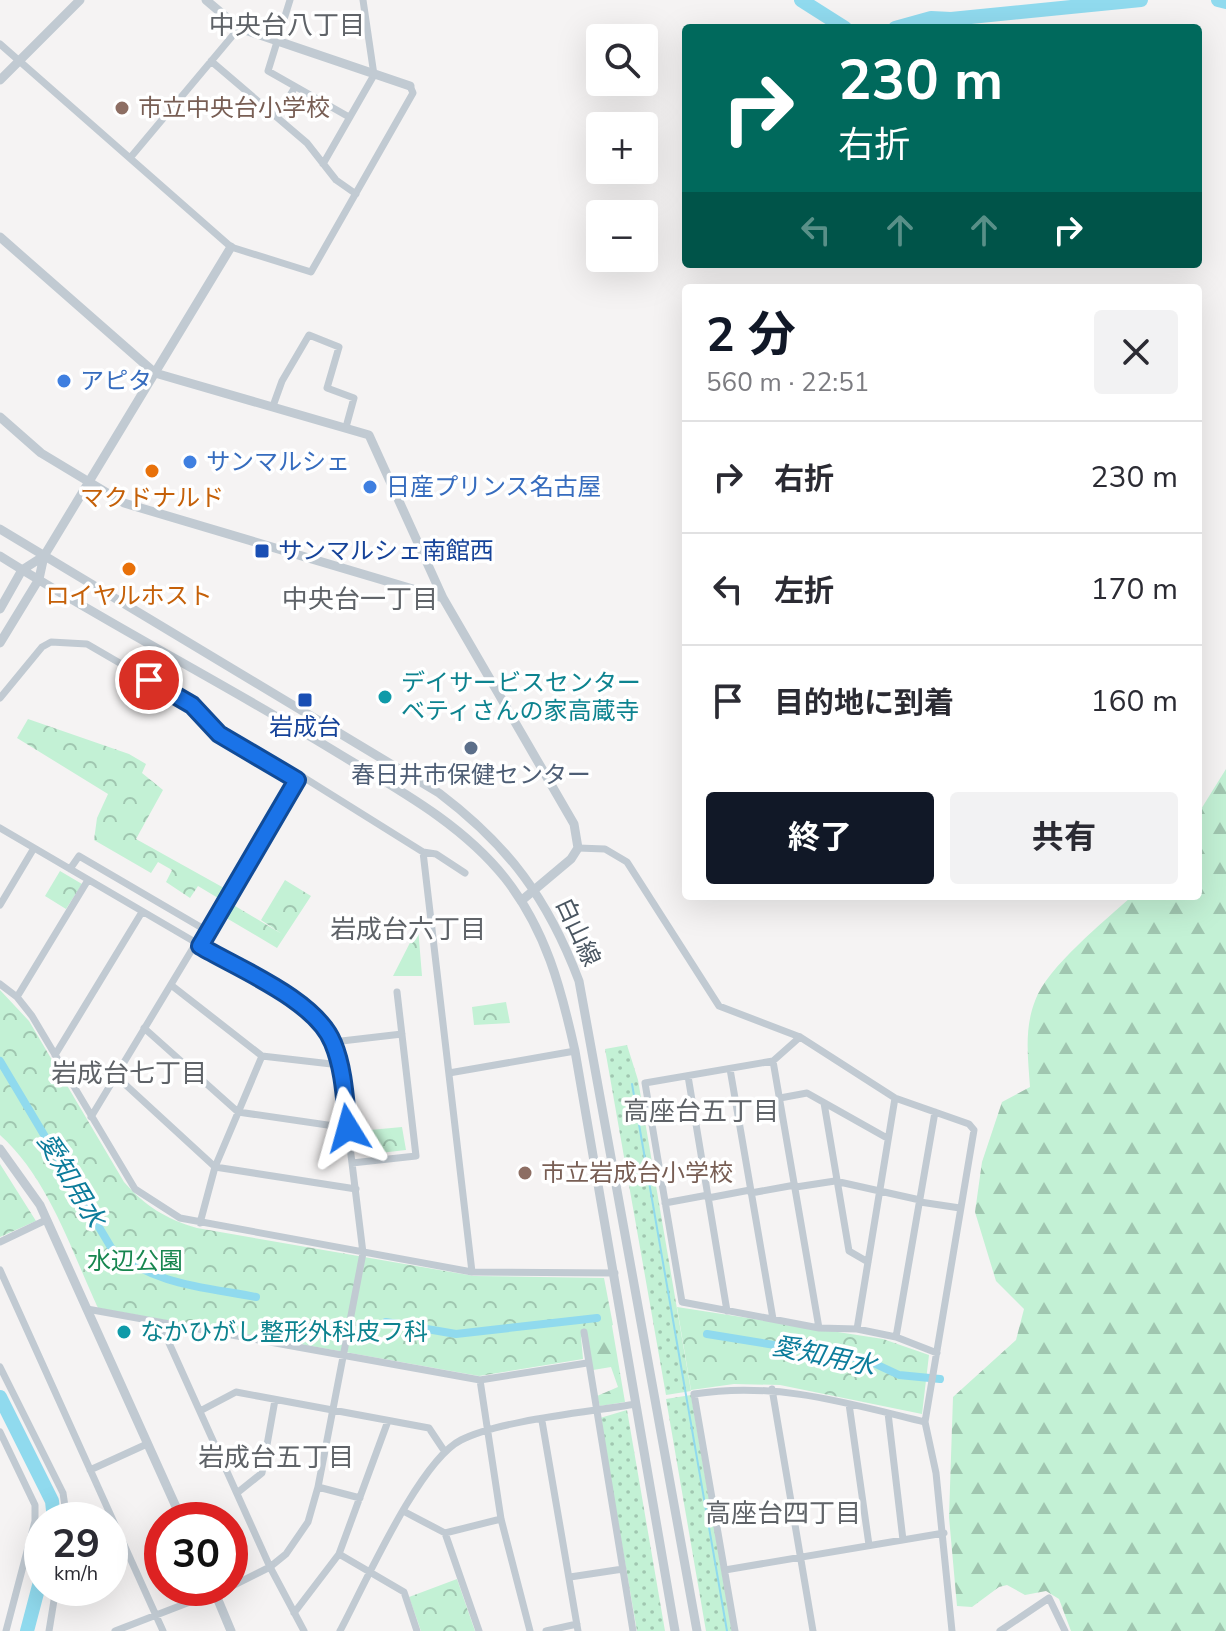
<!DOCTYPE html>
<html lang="ja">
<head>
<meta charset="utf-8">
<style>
  body { margin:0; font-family:"Nunito Sans","Noto Sans JP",sans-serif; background:#f2f2f3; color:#2b2b33; height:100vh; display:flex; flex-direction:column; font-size:30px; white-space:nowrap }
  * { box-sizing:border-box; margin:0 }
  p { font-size:26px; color:#7c7c81 }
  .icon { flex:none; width:44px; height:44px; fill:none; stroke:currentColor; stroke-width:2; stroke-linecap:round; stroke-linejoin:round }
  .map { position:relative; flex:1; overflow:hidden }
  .sheet { position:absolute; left:682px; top:284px; width:520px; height:616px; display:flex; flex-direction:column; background:#fff; border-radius:8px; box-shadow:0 8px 32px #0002 }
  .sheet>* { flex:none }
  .banner { position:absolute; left:682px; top:24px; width:520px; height:244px; border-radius:8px; box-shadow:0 8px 32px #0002; background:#00695c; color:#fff; overflow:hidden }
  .controls { position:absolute; left:586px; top:24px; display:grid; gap:16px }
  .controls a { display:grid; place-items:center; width:72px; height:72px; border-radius:8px; background:#fff; box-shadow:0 8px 32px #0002; font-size:40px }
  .speed { position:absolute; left:24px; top:1502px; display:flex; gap:16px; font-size:40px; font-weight:700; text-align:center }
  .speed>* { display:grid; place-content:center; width:104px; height:104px; border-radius:50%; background:#fff; box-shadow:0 8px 32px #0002; line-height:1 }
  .speed small { font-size:20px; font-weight:400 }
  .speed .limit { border:12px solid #d22; background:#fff; color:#111 }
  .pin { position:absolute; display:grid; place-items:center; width:68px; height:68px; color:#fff; margin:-34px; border:4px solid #fff; border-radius:50%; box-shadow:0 2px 8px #0007 }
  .me { position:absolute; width:88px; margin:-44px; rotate:352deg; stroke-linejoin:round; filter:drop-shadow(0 0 6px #0008) }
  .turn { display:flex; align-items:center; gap:28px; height:168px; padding:0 24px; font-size:36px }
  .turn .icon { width:104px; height:104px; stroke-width:2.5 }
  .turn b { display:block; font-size:56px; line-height:68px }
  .lanes { display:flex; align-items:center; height:76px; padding:0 24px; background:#0003; justify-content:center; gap:40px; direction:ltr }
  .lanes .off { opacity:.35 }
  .round { display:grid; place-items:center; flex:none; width:84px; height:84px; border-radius:8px; background:#f2f2f3 }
  .head { display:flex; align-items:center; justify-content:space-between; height:136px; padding:0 24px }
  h1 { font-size:48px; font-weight:700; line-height:60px; color:#111827 }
  .action { display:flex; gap:16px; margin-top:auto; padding:16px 24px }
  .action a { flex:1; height:92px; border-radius:8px; background:#111827; color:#fff; font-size:32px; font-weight:700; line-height:92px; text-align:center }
  .action a+a { background:#f2f2f3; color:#2b2b33 }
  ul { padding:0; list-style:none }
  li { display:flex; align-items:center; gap:24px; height:112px; padding:0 24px; border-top:2px solid #e1e1e2 }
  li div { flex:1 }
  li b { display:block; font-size:30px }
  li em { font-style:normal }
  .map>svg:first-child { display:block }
  .grass { fill:url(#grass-dots) }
  .forest { fill:url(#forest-firs) }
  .park { fill:url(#park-crowns) }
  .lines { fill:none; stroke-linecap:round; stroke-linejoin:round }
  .stream { stroke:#90daee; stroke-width:2 }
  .canal { stroke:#90daee; stroke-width:8 }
  .river { stroke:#90daee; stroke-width:14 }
  .minor { stroke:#c1cad2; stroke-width:7 }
  .tertiary { stroke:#c1cad2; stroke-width:9 }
  .route-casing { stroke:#114b97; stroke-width:20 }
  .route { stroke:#1a73e8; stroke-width:14 }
  .education-dot { fill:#8d6e63; stroke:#fff; stroke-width:3 }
  .shop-dot { fill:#3f7fe0; stroke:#fff; stroke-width:3 }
  .food-dot { fill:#e8710a; stroke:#fff; stroke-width:3 }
  .transit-dot { fill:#1a4fb4; stroke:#fff; stroke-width:3 }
  .culture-dot { fill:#0f9aa8; stroke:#fff; stroke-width:3 }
  .service-dot { fill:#5c6f8a; stroke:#fff; stroke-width:3 }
  .labels { text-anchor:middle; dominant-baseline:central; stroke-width:7; stroke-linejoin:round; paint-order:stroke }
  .education-label { font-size:24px; fill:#785e54; stroke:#fff; text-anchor:start }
  .shop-label { font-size:24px; fill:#366cbe; stroke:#fff; text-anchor:start }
  .food-label { font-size:24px; fill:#c56008; stroke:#fff }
  .transit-label { font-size:24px; fill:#164399; stroke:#fff; text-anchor:start }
  .culture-label { font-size:24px; fill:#0d838f; stroke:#fff; text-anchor:start }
  .service-label { font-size:24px; fill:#4e5e75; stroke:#fff }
  .street-label { font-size:24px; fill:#4a5661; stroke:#fff }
  .park-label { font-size:24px; fill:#17864f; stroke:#fff }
  .neighbourhood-label { font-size:26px; fill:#5f6368; stroke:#fff }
  .water-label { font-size:26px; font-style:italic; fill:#0c7c9b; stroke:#fff }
</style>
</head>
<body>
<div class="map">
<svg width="1226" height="1631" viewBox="0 0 1226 1631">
  <defs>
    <pattern id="grass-dots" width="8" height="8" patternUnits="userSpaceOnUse" patternTransform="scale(2)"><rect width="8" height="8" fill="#c3f1d5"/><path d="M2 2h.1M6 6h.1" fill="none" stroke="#a0c6b0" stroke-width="1.8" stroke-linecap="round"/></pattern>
    <pattern id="forest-firs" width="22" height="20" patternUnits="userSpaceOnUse" patternTransform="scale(2)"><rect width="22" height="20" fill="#c3f1d5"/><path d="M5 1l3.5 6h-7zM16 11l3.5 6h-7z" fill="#a0c6b0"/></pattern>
    <pattern id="park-crowns" width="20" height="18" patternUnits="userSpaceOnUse" patternTransform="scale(2)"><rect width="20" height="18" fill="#c3f1d5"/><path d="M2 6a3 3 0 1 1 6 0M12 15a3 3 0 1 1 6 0" fill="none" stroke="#a0c6b0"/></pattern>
  </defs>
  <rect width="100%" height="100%" fill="#f5f3f3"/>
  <path class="grass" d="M 627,1045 L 638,1080 L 691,1391 L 666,1395 L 605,1049 Z
    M 691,1395 L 732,1631 L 706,1631 L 666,1399 Z
    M 627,1410 L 665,1631 L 637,1631 L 600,1418 Z"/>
  <path class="forest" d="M 1226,769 L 1226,1631 L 1071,1631 L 1059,1599 L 1046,1591 L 1025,1595 L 1007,1585 L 999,1587 L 972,1607 L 957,1606 L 949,1517 L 953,1397 L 1016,1340 L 1024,1309 L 996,1281 L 975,1212 L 982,1162 L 1002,1102 L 1030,1087 C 1028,1058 1024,1029 1035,1001 C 1047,967 1105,921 1132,896 L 1198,896 L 1198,814 Z
    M 610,1314 L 625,1402 L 600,1406 L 597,1396 L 618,1387 L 611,1367 L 593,1370 L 587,1333 Z"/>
  <path class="park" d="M 28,719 L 129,754 L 146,764 L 142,773 L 163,790 L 136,839 L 224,888 L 218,898 L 198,886 L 190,898 L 166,882 L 172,870 L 158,862 L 151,873 L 94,840 L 97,818 L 108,794 L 17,738 Z
    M 60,871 L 82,884 L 66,909 L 45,896 Z
    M 285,880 L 311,896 L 277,948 L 223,916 L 230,903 L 282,934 L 261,920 Z
    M 418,927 L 422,976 L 393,976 Z
    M 0,990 L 29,1021 L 124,1182 C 145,1206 166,1219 197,1228 L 474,1276 L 604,1278 L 613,1325 L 581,1337 L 583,1359 L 479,1376 L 98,1308 C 71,1250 49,1179 0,1135 Z
    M 506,1002 L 510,1023 L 474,1025 L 472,1007 Z
    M 402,1127 L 406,1150 L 371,1154 L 370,1130 Z
    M 0,1164 L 36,1221 L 0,1237 Z
    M 677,1307 L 883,1339 L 929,1355 L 922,1414 L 780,1385 L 734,1384 L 691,1390 Z
    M 457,1579 L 475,1631 L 421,1631 L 409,1597 Z"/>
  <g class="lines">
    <path class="stream" d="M 632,1084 L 727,1631"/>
    <path class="canal" d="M 0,1061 L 112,1249 C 154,1285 203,1287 256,1297
      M 386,1322 L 456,1334 L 597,1318
      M 707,1334 L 867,1360 L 899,1375 L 940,1379"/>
    <path class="river" d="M 801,0 L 845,28
      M 1218,0 L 1226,2
      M 895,28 L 931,18 L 951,19 L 1141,0
      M 0,1397 L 52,1501 L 54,1520
      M 27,1631 L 42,1574"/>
    <path class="minor" d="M 290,0 L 268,71 L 349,117
      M 0,44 L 231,247 L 311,272 L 413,93 L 410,86
      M 211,61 L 307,143 L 336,180 L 356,194
      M 277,117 L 295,87
      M 130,158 L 239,28
      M 323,164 L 374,75 L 363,0
      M 273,406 L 282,381 L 309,335 L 339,347 L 327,388 L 354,398 L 346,427
      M 0,698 L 42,647 L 51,642 L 87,644 L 192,705 L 219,734 L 297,780 L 303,777 L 423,852 L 436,854 L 465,873
      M 0,828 L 289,997 C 316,1016 331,1034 340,1065 L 363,1253 L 318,1487 L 308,1522 L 286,1554 L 270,1567 L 230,1587
      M 578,848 L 605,849 L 627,862 L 719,1006 L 800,1037 L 895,1098 L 969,1124 L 974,1130 L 925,1422 L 936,1473 L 952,1631
      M 423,852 L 472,1272
      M 70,869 L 79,856 L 209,932
      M 0,905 L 34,848
      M 200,946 L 297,780
      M 0,984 L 17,997 L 32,1016 L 135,1189 L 180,1218 L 472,1272 L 615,1273
      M 171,985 L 262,1056 L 340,1065
      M 17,997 L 88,880
      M 144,1028 L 238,1112 L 348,1128
      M 800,1037 L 773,1061 L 645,1083 L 682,1302 L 819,1328 L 857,1329 L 896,1337 L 937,1353
      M 333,1042 L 402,1034
      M 55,1055 L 142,912
      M 773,1061 L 819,1328
      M 730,1069 L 773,1319
      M 449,1073 L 575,1051
      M 116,1076 L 215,1167 L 356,1189
      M 688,1076 L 727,1311
      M 780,1098 L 807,1093 L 887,1138
      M 824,1103 L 849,1251 L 868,1262
      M 91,1117 L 196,943
      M 352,1163 L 416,1156 L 397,992
      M 796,1187 L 835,1181 L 920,1200
      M 751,1193 L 795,1185
      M 708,1198 L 750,1190
      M 920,1202 L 960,1208
      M 665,1203 L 708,1195
      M 200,1223 L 215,1167 L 262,1056
      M 0,1242 L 46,1220
      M 0,1270 L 163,1631
      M 87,1309 L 480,1380 L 587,1363
      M 160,1323 L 270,1567 L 304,1631
      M 857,1329 L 895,1098
      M 584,1332 L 633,1631
      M 896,1337 L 935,1112
      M 0,1367 L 63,1493 L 67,1520
      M 480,1380 L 501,1519 L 530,1631
      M 772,1389 L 813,1631
      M 849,1404 L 869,1545
      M 200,1411 L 236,1392 L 429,1428 L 445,1452
      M 888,1413 L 903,1540
      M 542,1421 L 578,1631
      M 0,1432 L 35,1505 L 35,1521 L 6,1631
      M 90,1470 L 147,1444
      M 318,1487 L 360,1498
      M 237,1493 L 262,1473 L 275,1400
      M 405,1512 L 445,1533 L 479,1631
      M 445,1533 L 501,1519
      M 339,1554 L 404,1592 L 417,1631
      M 725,1570 L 944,1533
      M 570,1577 L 623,1569
      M 294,1613 L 339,1554 L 388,1421
      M 49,1631 L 56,1588
      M 115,1631 L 226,1588
      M 340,1631 C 364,1586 419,1461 461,1440 C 500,1420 590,1412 636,1404
      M 546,1631 L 577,1624
      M 735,1631 L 694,1394 C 775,1381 847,1403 925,1422
      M 1000,1631 L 1049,1598 L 1065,1631"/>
    <path class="tertiary" d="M 206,0 L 239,28 L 410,86
      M 0,80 L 80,0
      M 0,237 L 155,373 L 369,435 L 443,598 L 574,824 L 578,848 L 571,859 L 521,901
      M 0,417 L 41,453 L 124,503 L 443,598
      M 0,529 L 439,793 C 509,846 548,899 579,981 L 697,1631
      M 0,556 C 111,626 229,686 341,755 C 399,790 462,824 505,878 C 546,930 561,988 575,1051 L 675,1631
      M 0,609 L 22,570 L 44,556
      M 0,643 L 39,579 L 44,556 L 231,247
      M 0,1149 L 40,1205 L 182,1520
      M 213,1588 L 231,1631"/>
  </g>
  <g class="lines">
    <g class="route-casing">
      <path id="route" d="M 149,680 L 192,705 L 219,734 L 297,780 L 200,946 C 239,969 316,1000 333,1043 C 344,1069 345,1101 348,1128"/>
    </g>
    <use href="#route" class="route"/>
  </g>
  <g class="education-dot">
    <circle cx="122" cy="108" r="8"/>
    <circle cx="525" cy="1173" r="8"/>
  </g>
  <g class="shop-dot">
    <circle cx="64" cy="381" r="8"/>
    <circle cx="190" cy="462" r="8"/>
    <circle cx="370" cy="487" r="8"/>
  </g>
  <g class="food-dot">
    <circle cx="152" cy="471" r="8"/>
    <circle cx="129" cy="569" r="8"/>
  </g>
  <g class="transit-dot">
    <rect x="254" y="543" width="16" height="16" rx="4"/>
    <rect x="297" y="692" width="16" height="16" rx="4"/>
  </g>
  <g class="culture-dot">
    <circle cx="385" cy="697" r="8"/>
    <circle cx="124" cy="1332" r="8"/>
  </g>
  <circle class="service-dot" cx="471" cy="748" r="8"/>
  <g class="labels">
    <g class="education-label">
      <text x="138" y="108">市立中央台小学校</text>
      <text x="541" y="1173">市立岩成台小学校</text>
    </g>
    <g class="shop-label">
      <text x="80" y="381">アピタ</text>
      <text x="206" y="462">サンマルシェ</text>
      <text x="386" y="487">日産プリンス名古屋</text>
    </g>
    <g class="food-label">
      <text x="152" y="498">マクドナルド</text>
      <text x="129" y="596">ロイヤルホスト</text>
    </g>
    <g class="transit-label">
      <text x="278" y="551">サンマルシェ南館西</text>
      <text x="305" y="727" text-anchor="middle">岩成台</text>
    </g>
    <g class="culture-label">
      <text x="401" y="683">デイサービスセンター<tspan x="401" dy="28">ベティさんの家高蔵寺</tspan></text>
      <text x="140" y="1332">なかひがし整形外科皮フ科</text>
    </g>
    <g class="service-label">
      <text x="471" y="775">春日井市保健センター</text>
    </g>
    <g class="street-label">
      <text transform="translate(578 932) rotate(65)">白山線</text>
    </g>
    <g class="park-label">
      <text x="135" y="1261">水辺公園</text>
    </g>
    <g class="neighbourhood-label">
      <text x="287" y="25">中央台八丁目</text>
      <text x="360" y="599">中央台一丁目</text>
      <text x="408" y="929">岩成台六丁目</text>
      <text x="129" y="1073">岩成台七丁目</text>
      <text x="701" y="1111">高座台五丁目</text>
      <text x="276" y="1457">岩成台五丁目</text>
      <text x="783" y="1513">高座台四丁目</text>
    </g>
    <g class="water-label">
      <text transform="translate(71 1180) rotate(59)">愛知用水</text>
      <text transform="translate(824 1356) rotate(12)">愛知用水</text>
    </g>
  </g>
</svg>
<div class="controls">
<a><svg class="icon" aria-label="search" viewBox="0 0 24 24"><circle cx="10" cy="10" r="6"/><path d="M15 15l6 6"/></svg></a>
<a>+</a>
<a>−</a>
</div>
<div class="speed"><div>29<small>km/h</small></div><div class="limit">30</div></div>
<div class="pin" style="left:149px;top:680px;background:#d93025"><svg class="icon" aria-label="arrive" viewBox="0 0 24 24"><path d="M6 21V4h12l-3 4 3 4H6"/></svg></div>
<svg class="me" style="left:348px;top:1128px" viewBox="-20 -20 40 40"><path d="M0-17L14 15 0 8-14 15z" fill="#1a73e8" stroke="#fff" stroke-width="4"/></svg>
<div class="banner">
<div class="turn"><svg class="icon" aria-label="right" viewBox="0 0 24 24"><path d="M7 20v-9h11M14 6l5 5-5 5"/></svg><div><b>230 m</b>右折</div></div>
<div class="lanes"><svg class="icon off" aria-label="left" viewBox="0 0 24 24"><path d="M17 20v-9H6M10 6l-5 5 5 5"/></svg><svg class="icon off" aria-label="ahead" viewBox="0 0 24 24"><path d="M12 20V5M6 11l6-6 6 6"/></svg><svg class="icon off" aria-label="ahead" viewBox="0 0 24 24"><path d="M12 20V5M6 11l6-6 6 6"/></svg><svg class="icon" aria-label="right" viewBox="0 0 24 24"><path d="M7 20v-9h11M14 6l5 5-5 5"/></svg></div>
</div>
<section class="sheet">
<div class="head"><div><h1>2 分</h1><p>560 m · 22:51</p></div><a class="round"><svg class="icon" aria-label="close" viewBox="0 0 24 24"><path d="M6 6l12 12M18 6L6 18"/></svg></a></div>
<ul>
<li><svg class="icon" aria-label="right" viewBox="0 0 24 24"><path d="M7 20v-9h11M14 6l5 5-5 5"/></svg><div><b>右折</b></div><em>230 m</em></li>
<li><svg class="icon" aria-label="left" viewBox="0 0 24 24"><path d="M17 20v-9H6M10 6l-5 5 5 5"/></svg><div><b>左折</b></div><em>170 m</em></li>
<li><svg class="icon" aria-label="arrive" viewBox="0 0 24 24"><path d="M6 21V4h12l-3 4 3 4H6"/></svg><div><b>目的地に到着</b></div><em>160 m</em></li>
</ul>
<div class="action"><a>終了</a><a>共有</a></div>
</section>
</div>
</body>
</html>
